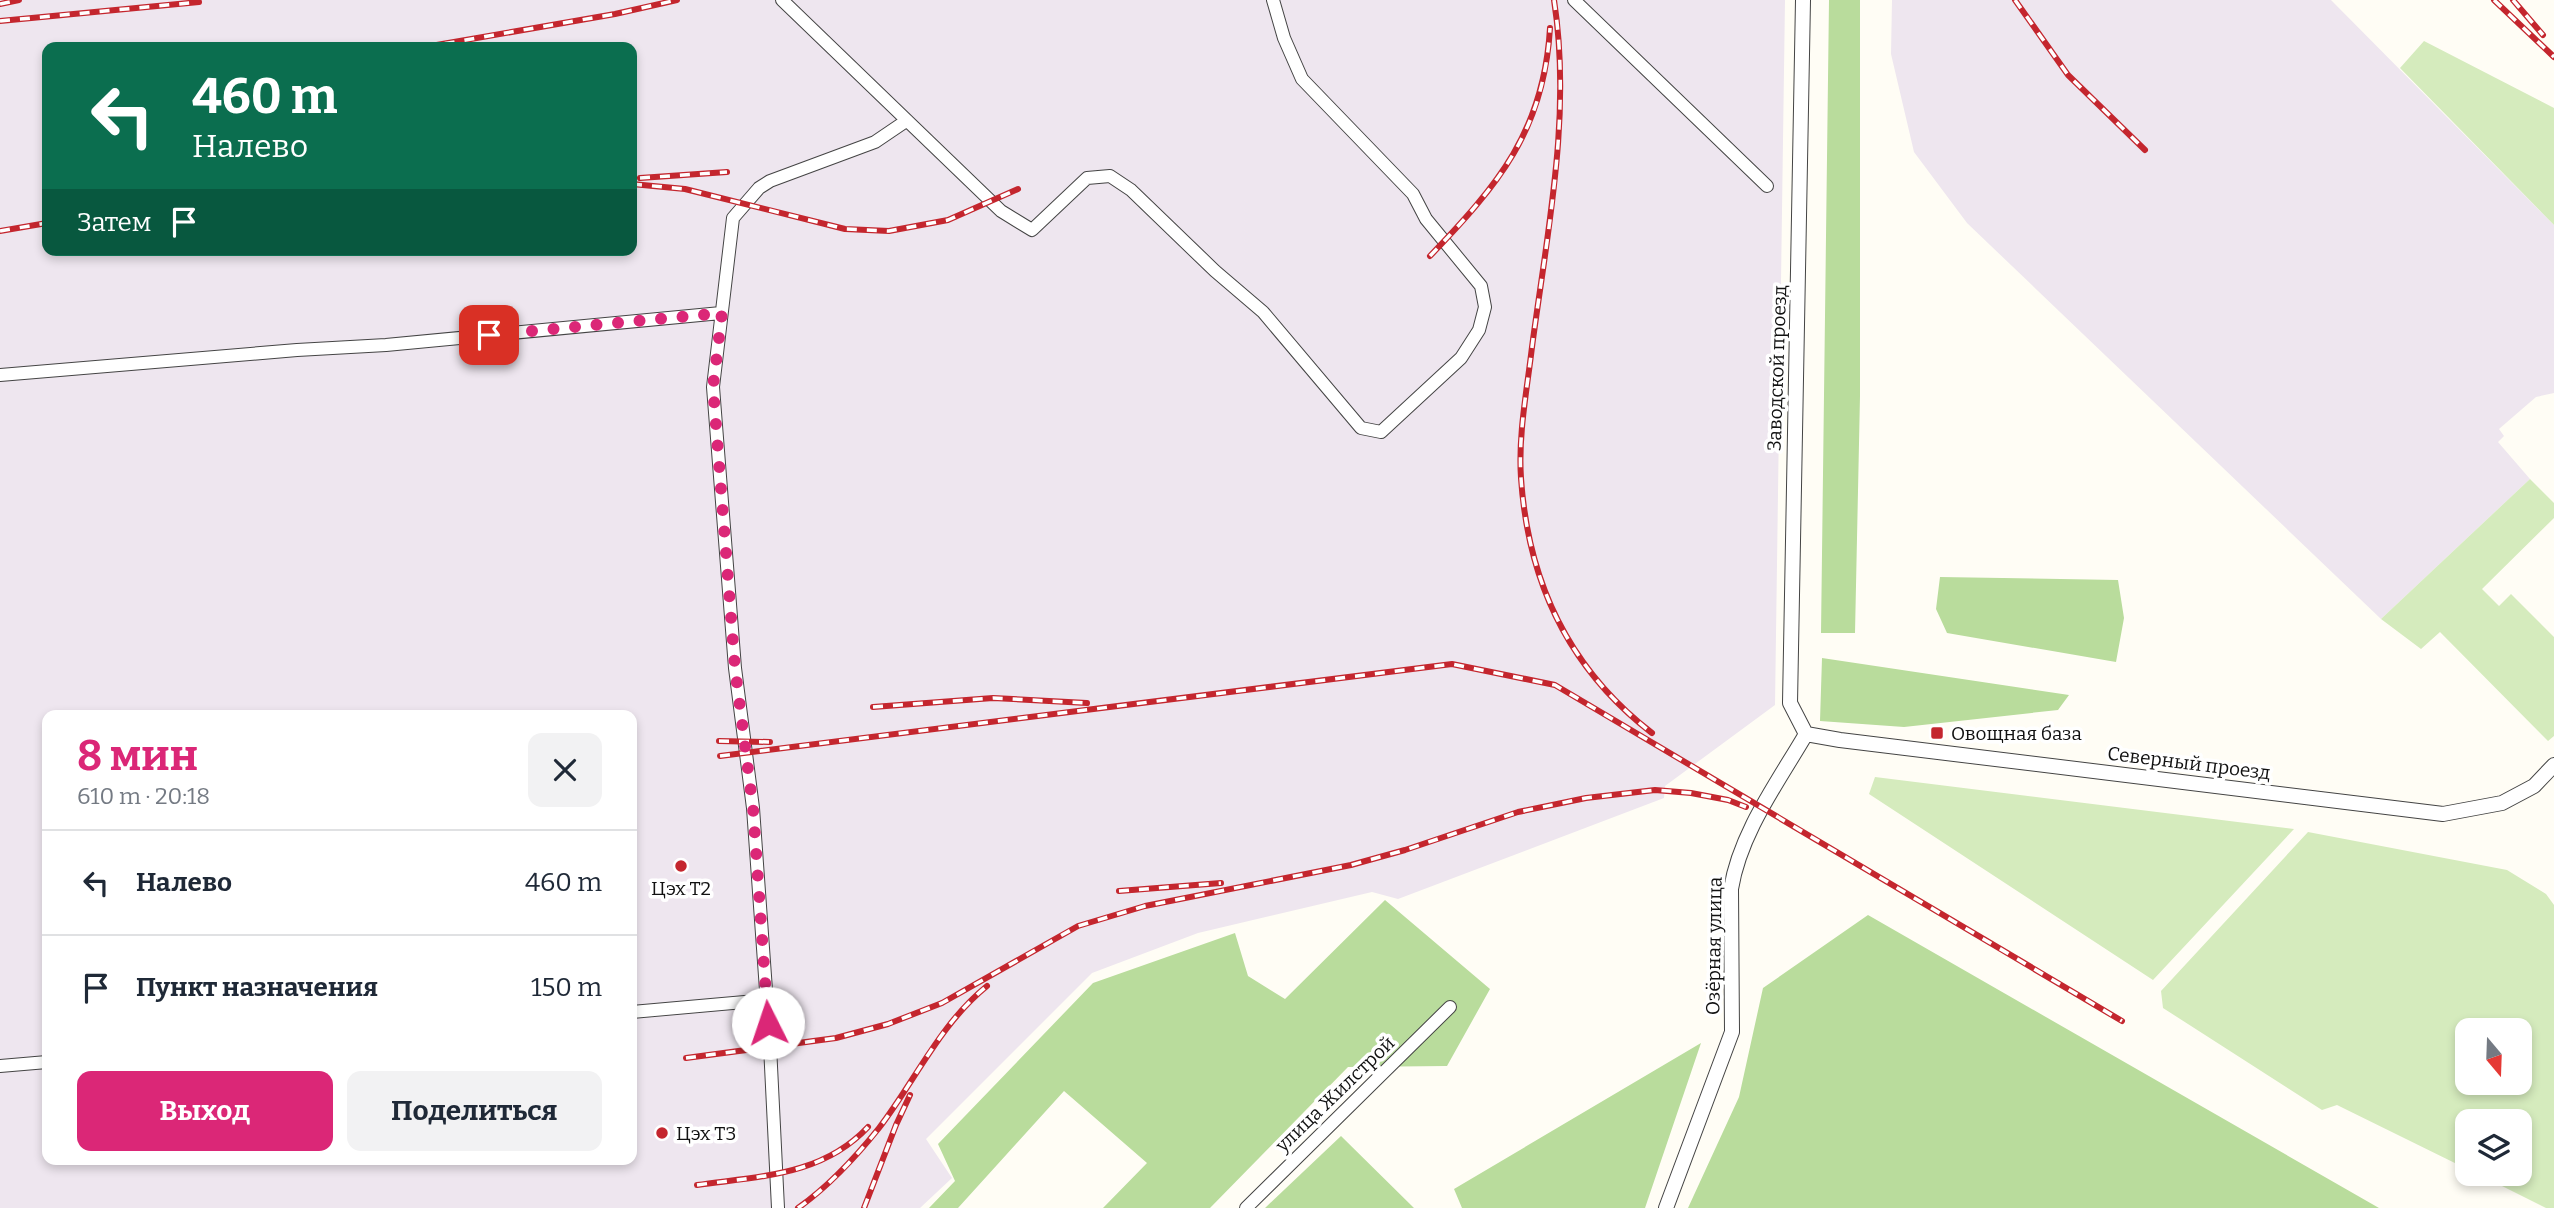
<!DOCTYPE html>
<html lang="ru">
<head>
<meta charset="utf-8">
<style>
  body { margin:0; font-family:Bitter,serif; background:#f2f2f3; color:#1f2937; height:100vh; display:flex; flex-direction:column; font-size:26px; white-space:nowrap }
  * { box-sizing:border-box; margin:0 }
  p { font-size:23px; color:#747a83 }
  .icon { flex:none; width:38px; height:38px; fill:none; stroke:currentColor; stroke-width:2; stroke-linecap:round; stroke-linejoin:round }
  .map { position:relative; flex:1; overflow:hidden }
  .sheet { position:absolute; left:42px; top:710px; width:595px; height:455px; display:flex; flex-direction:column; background:#fff; border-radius:14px; box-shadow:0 4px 10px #0003 }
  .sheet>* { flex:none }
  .guide { position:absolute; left:42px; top:42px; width:595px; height:214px; border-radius:14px; box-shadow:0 4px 10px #0003; background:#0b6e4f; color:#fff; overflow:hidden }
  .needle { width:46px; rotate:161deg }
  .tools { position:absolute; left:2455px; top:1018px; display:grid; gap:14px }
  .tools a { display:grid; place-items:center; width:77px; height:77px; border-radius:14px; background:#fff; box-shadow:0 4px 10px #0003; font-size:35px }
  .pin { position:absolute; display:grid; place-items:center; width:60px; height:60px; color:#fff; margin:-30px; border-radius:14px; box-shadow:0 4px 10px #0006 }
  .me { position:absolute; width:77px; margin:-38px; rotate:356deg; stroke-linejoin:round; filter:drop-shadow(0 0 5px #0008) }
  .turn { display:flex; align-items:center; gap:24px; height:147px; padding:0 35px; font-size:32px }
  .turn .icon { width:91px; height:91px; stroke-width:2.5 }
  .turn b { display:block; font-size:49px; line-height:60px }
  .then { display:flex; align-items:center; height:66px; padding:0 35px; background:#0003; gap:14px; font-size:26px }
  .round { display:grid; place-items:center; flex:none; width:74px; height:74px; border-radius:14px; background:#f2f2f3 }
  .headline { display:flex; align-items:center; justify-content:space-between; height:119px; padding:0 35px }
  h1 { font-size:42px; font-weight:700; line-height:52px; color:#db2777 }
  .cta { display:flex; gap:14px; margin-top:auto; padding:14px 35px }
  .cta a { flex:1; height:80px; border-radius:14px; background:#db2777; color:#fff; font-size:28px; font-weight:700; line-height:80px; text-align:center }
  .cta a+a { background:#f2f2f3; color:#1f2937 }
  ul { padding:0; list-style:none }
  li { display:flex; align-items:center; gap:21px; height:105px; padding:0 35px; border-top:2px solid #e0e1e3 }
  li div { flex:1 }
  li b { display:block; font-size:26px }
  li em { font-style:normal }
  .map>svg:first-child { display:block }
  .industrial { fill:#eee6ef; fill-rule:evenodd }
  .green { fill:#d5ebbd; fill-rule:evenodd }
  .forest { fill:#b9dc9c }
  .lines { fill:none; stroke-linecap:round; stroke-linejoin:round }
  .minor-casing { stroke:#444; stroke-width:14 }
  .tertiary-casing { stroke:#444; stroke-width:16 }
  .minor { stroke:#fff; stroke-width:12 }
  .tertiary { stroke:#fff; stroke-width:14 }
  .rail-casing { stroke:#c4262e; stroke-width:6 }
  .rail { stroke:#fff; stroke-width:3.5; stroke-dasharray:10; stroke-linecap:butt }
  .route { stroke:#db2777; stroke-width:12; stroke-dasharray:0 21.6 }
  .poi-dot { fill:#c4262e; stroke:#fff; stroke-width:2.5 }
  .labels { text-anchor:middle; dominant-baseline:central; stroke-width:7; stroke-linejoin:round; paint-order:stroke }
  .street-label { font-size:19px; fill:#111; stroke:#fff }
  .poi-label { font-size:19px; fill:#111; stroke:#fff; text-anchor:start }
</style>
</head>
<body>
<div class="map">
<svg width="2554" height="1208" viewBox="0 0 2554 1208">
  <rect width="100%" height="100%" fill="#fffdf5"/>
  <path class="industrial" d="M 0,0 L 1785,0 L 1775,705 L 1665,786 L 1664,798 L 1398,899 L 1372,892 L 1198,933 L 1092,973 L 926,1139 L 952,1178 L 920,1208 L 0,1208 ZM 47,47 L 632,47 L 632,250 L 47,250 ZM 47,716 L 632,716 L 632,1160 L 47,1160 Z
    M 1892,0 L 2331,0 L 2554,225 L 2554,393 L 2536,397 L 2499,429 L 2504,436 L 2498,442 L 2530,479 L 2381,619 L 1967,223 L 1914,152 L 1891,54 Z"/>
  <path class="green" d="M 2424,41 L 2554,108 L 2554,225 L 2400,68 Z
    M 2530,479 L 2554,503 L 2554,518 L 2482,589 L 2499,606 L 2511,594 L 2554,637 L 2554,736 L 2548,741 L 2440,632 L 2421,649 L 2381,619 Z
    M 1875,777 L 2294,829 L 2153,980 L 1869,794 Z
    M 2308,832 L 2507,870 L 2546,894 L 2554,905 L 2554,1208 L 2546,1208 L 2478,1174 L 2520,1174 L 2520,1122 L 2468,1122 L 2467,1169 L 2337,1105 L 2322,1110 L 2163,1008 L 2161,991 ZM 2468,1031 L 2520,1031 L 2520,1083 L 2468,1083 Z"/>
  <path class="forest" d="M 1829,0 L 1860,0 L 1860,396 L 1855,633 L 1821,633 Z
    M 1940,577 L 2118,580 L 2124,618 L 2116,662 L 1947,633 L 1936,609 Z
    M 1822,658 L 2069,695 L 2058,710 L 1904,727 L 1820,721 Z
    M 1385,900 L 1490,989 L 1447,1066 L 1348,1067 L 1210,1208 L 1103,1208 L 1147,1163 L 1064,1091 L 958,1208 L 929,1208 L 955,1181 L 938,1144 L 1093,983 L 1235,933 L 1248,976 L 1285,999 Z
    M 1868,915 L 2379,1208 L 1688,1208 L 1739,1097 L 1763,988 Z
    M 1701,1043 L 1645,1208 L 1462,1208 L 1454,1189 Z
    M 1341,1136 L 1414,1208 L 1265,1208 Z"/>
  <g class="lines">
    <g class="minor-casing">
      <path id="minor" d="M 782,0 L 1001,211 L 1032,230 L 1087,178 L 1110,176 L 1131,190 L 1215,271 L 1263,312 L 1361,428 L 1381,432 L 1461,358 L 1479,330 L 1485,307 L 1481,286 L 1426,219 L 1413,194 L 1302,79 L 1284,38 L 1273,0
        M 1574,0 L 1767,186
        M 0,375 L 297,350 L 386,345 L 721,313
        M 632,1012 L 766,1000
        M 0,1066 L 47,1062
        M 778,1208 L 770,1046 L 753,808 L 735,668 L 713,387 L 733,218 L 759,188 L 770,181 L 875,142 L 906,121
        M 1246,1208 L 1450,1007"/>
    </g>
    <g class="tertiary-casing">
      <path id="tertiary" d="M 1803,0 L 1790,703 L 1806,734
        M 1806,734 L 1840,740 L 2443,814 L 2502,803 L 2534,786 L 2554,765
        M 1666,1208 L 1732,1032 L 1731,889 C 1740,833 1778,782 1806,734"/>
    </g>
    <use href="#minor" class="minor"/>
    <use href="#tertiary" class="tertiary"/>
    <g class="rail-casing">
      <path id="rail" d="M 1554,0 C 1572,115 1547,233 1532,347 C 1527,390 1518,435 1521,478 C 1528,582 1569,669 1652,733
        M 2015,0 L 2068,75 L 2145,150
        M 2494,0 L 2554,57
        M 2513,0 L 2543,35
        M 0,4 L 19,0
        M 0,21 L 199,2
        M 425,47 L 615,14 L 677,0
        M 640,178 L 727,172
        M 632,184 L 685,189 L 845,229 L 889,231 L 948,220 L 1018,189
        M 0,231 L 47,223
        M 1430,256 C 1498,185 1544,131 1550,28
        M 873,707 L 993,698 L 1087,703
        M 719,741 L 770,742
        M 720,756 L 1452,664 L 1555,685 L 2122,1021
        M 1119,891 L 1221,883
        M 686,1058 L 836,1038 L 888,1024 L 942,1003 L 1078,926 L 1145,906 L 1351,865 L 1405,850 L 1518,812 L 1586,798 L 1655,790 L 1691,793 L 1728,800 L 1746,807
        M 697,1185 C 760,1176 822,1176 868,1127
        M 798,1208 C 829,1186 855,1158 879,1128 C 915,1081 940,1024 987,986
        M 864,1208 L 896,1125 L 910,1095"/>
    </g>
    <use href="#rail" class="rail"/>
  </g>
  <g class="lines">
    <path class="route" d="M 489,335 L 722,313 L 713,387 L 735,668 L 753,808 L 768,1023"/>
  </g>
  <g class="poi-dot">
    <rect x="1930" y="726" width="14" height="14" rx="3.5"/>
    <circle cx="681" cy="866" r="7"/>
    <circle cx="662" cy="1133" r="7"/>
  </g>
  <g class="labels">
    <g class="street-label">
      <text transform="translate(1777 368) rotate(-88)">Заводской проезд</text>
      <text transform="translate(2189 763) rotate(7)">Северный проезд</text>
      <text transform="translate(1714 946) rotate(-89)">Озёрная улица</text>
      <text transform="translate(1335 1094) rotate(-44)">улица Жилстрой</text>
    </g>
    <g class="poi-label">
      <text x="1951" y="733">Овощная база</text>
      <text x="681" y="888" text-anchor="middle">Цэх Т2</text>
      <text x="676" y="1133">Цэх Т3</text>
    </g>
  </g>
</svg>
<div class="tools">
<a><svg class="needle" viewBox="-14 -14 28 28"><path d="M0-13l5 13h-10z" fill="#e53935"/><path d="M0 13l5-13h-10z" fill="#747a83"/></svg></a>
<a><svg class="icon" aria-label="layers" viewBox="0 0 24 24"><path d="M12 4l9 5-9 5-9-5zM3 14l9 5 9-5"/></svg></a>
</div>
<div class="pin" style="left:489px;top:335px;background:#d93025"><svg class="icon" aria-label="arrive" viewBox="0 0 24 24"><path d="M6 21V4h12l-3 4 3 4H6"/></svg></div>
<svg class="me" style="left:768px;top:1023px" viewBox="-20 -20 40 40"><circle r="19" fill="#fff"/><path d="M0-13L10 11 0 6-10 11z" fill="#db2777"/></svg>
<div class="guide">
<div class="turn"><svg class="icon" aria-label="left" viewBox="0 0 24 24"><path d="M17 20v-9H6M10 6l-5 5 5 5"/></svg><div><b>460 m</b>Налево</div></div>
<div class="then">Затем<svg class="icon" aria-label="arrive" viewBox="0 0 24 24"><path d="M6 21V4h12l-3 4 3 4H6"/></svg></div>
</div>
<section class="sheet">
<div class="headline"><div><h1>8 мин</h1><p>610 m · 20:18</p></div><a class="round"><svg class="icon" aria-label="close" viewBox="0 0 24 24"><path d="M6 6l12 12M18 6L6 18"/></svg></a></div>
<ul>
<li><svg class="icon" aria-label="left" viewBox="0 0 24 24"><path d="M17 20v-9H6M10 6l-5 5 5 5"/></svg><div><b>Налево</b></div><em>460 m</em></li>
<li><svg class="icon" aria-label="arrive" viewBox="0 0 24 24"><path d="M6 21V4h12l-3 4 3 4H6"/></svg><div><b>Пункт назначения</b></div><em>150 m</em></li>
</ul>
<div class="cta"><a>Выход</a><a>Поделиться</a></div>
</section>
</div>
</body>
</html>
